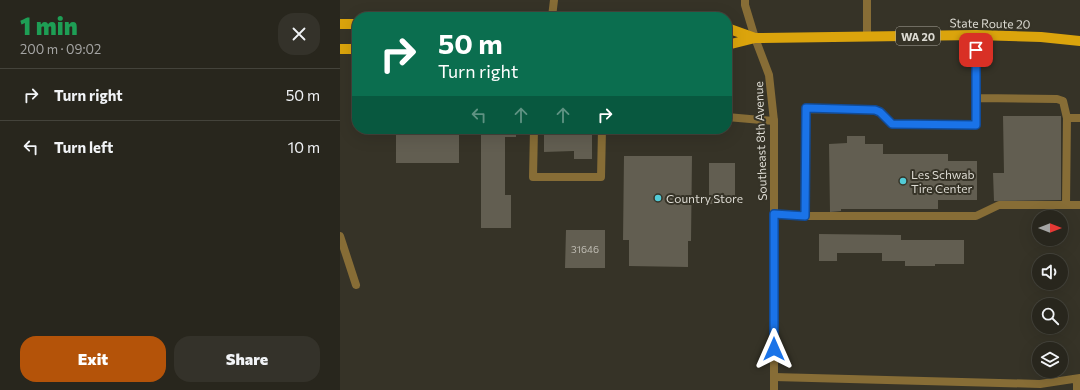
<!DOCTYPE html>
<html lang="en">
<head>
<meta charset="utf-8">
<style>
  body { margin:0; font-family:Commissioner,sans-serif; background:#34322a; color:#f1f3f6; height:100vh; display:flex; flex-direction:column; font-size:15px; white-space:nowrap }
  * { box-sizing:border-box; margin:0 }
  p { font-size:13px; color:#a5a5a4 }
  .icon { flex:none; width:22px; height:22px; fill:none; stroke:currentColor; stroke-width:2; stroke-linecap:round; stroke-linejoin:round }
  .map { position:relative; flex:1; overflow:hidden }
  .drawer { display:flex; flex-direction:column; background:#28261d; width:340px }
  .drawer>* { flex:none }
  .guide { position:absolute; left:12px; top:12px; width:380px; height:122px; border-radius:16px; box-shadow:0 4px 16px #0002,0 0 0 1px #44433b; background:#0b6e4f; color:#fff; overflow:hidden }
  .needle { width:26px; rotate:90deg }
  .fabs { position:absolute; left:692px; top:210px; display:grid; gap:8px }
  .fabs a { display:grid; place-items:center; width:36px; height:36px; border-radius:50%; background:#28261d; box-shadow:0 4px 16px #0002,0 0 0 1px #44433b; font-size:20px }
  .pin { position:absolute; display:grid; place-items:center; width:34px; height:34px; color:#fff; margin:-17px; border-radius:8px; box-shadow:0 2px 6px #0006 }
  .me { position:absolute; width:44px; margin:-22px; rotate:0deg; stroke-linejoin:round; filter:drop-shadow(0 0 3px #0008) }
  .turn { display:flex; align-items:center; gap:14px; height:84px; padding:0 20px; font-size:18px }
  .turn .icon { width:52px; height:52px; stroke-width:2.5 }
  .turn b { display:block; font-size:28px; line-height:34px }
  .lanes { display:flex; align-items:center; height:38px; padding:0 20px; background:#0003; justify-content:center; gap:20px; direction:ltr }
  .lanes .off { opacity:.35 }
  .round { display:grid; place-items:center; flex:none; width:42px; height:42px; border-radius:16px; background:#34322a }
  .headline { display:flex; align-items:center; justify-content:space-between; height:68px; padding:0 20px }
  h1 { font-size:24px; font-weight:800; line-height:30px; color:#1e9e55 }
  .button { display:flex; gap:8px; margin-top:auto; padding:8px 20px }
  .button a { flex:1; height:46px; border-radius:16px; background:#b45309; color:#fff; font-size:16px; font-weight:800; line-height:46px; text-align:center }
  .button a+a { background:#34322a; color:#f1f3f6 }
  ul { padding:0; list-style:none }
  li { display:flex; align-items:center; gap:12px; height:52px; padding:0 20px; border-top:1px solid #44433b }
  li div { flex:1 }
  li b { display:block; font-size:15px }
  li em { font-style:normal }
  main { display:flex; flex:1; min-height:0 }
  .map>svg:first-child { display:block }
  .building { fill:#625e51 }
  .lines { fill:none; stroke-linecap:round; stroke-linejoin:round }
  .service { stroke:#876d36; stroke-width:8 }
  .minor { stroke:#876d36; stroke-width:8 }
  .primary { stroke:#dba40c; stroke-width:10 }
  .route-casing { stroke:#114b97; stroke-width:10 }
  .route { stroke:#1a73e8; stroke-width:7 }
  .poi-dot { fill:#52cbd7; stroke:#363327; stroke-width:1.5 }
  .labels { text-anchor:middle; dominant-baseline:central; stroke-width:4; stroke-linejoin:round; paint-order:stroke }
  .number-label { font-size:10px; fill:#bebbb2 }
  .shield { fill:#363327; stroke:#aaa89f; stroke-width:1 }
  .shield-label { font-size:11px; font-weight:bold; fill:#dcdad2 }
  .street-label { font-size:12px; fill:#dcdad2; stroke:#363327 }
  .poi-label { font-size:12px; fill:#dcdad2; stroke:#363327; text-anchor:start }
</style>
</head>
<body>
<main>
<section class="drawer">
<div class="headline"><div><h1>1 min</h1><p>200 m · 09:02</p></div><a class="round"><svg class="icon" aria-label="close" viewBox="0 0 24 24"><path d="M6 6l12 12M18 6L6 18"/></svg></a></div>
<ul>
<li><svg class="icon" aria-label="right" viewBox="0 0 24 24"><path d="M7 20v-9h11M14 6l5 5-5 5"/></svg><div><b>Turn right</b></div><em>50 m</em></li>
<li><svg class="icon" aria-label="left" viewBox="0 0 24 24"><path d="M17 20v-9H6M10 6l-5 5 5 5"/></svg><div><b>Turn left</b></div><em>10 m</em></li>
</ul>
<div class="button"><a>Exit</a><a>Share</a></div>
</section>
<div class="map">
<svg width="740" height="390" viewBox="0 0 740 390">
  <rect width="100%" height="100%" fill="#363327"/>
  <path class="building" d="M 663,116 L 721,116 L 721,200 L 654,201 L 653,173 L 664,173 Z
    M 28,129 L 127,129 L 127,133 L 119,133 L 119,163 L 56,163 L 56,130 L 28,130 Z
    M 141,129 L 176,129 L 176,137 L 165,137 L 165,195 L 171,195 L 171,228 L 141,228 Z
    M 204,129 L 252,129 L 252,159 L 234,159 L 234,151 L 204,152 Z
    M 507,136 L 525,136 L 525,144 L 543,144 L 543,154 L 608,154 L 608,161 L 637,161 L 637,200 L 598,200 L 598,209 L 501,209 L 501,211 L 490,212 L 489,144 L 507,143 Z
    M 284,156 L 352,156 L 351,241 L 348,241 L 348,267 L 289,266 L 289,240 L 283,240 Z
    M 369,163 L 395,163 L 395,204 L 369,204 Z
    M 226,230 L 265,230 L 265,268 L 225,268 Z
    M 479,234 L 561,235 L 561,240 L 624,240 L 624,264 L 595,264 L 595,266 L 565,266 L 565,261 L 542,261 L 542,253 L 497,253 L 497,261 L 479,261 Z"/>
  <g class="lines">
    <path class="service" d="M 212,17 L 214,0
      M 527,37 L 527,0
      M 637,98 L 717,99 L 723,101 L 727,118
      M 387,117 L 434,121
      M 194,129 L 193,177 L 261,177 L 262,129
      M 726,205 L 727,118 L 740,118
      M 434,214 L 465,216 L 636,216 L 659,205 L 740,205
      M 465,216 L 466,109 L 535,110 L 541,112 L 552,124 L 636,125 L 636,35
      M 434,377 L 700,384 L 740,378
      M 737,379 L 737,390"/>
    <path class="minor" d="M 405,0 L 405,5 L 415,38 L 429,75 L 434,121 L 434,390
      M 0,236 L 16,285"/>
    <path class="primary" d="M 0,24 L 17,24
      M 387,28 L 415,38
      M 387,45 L 415,38 L 636,35 L 701,37 L 740,41
      M 0,49 L 17,49"/>
  </g>
  <g class="lines">
    <g class="route-casing">
      <path id="route" d="M 434,349 L 434,214 L 465,216 L 466,108 L 535,110 L 540,112 L 552,124 L 636,125 L 636,50"/>
    </g>
    <use href="#route" class="route"/>
  </g>
  <g class="poi-dot">
    <circle cx="563" cy="181" r="4"/>
    <circle cx="318" cy="198" r="4"/>
  </g>
  <g class="labels">
    <g class="number-label">
      <text x="245" y="249">31646</text>
    </g>
    <rect class="shield" x="556" y="27" width="44" height="18" rx="3"/>
    <g class="shield-label">
      <text x="578" y="36">WA 20</text>
    </g>
    <g class="street-label">
      <text transform="translate(650 23) rotate(1)">State Route 20</text>
      <text transform="translate(420 141) rotate(-92)">Southeast 8th Avenue</text>
    </g>
    <g class="poi-label">
      <text x="571" y="174">Les Schwab<tspan x="571" dy="14">Tire Center</tspan></text>
      <text x="326" y="198">Country Store</text>
    </g>
  </g>
</svg>
<div class="fabs">
<a><svg class="needle" viewBox="-14 -14 28 28"><path d="M0-13l5 13h-10z" fill="#e53935"/><path d="M0 13l5-13h-10z" fill="#a5a5a4"/></svg></a>
<a><svg class="icon" aria-label="sound" viewBox="0 0 24 24"><path d="M4 9h4l5-4v14l-5-4H4zM17 9q2 3 0 6"/></svg></a>
<a><svg class="icon" aria-label="search" viewBox="0 0 24 24"><circle cx="10" cy="10" r="6"/><path d="M15 15l6 6"/></svg></a>
<a><svg class="icon" aria-label="layers" viewBox="0 0 24 24"><path d="M12 4l9 5-9 5-9-5zM3 14l9 5 9-5"/></svg></a>
</div>
<div class="pin" style="left:636px;top:50px;background:#d93025"><svg class="icon" aria-label="arrive" viewBox="0 0 24 24"><path d="M6 21V4h12l-3 4 3 4H6"/></svg></div>
<svg class="me" style="left:434px;top:349px" viewBox="-20 -20 40 40"><path d="M0-17L14 15 0 8-14 15z" fill="#1a73e8" stroke="#fff" stroke-width="4"/></svg>
<div class="guide">
<div class="turn"><svg class="icon" aria-label="right" viewBox="0 0 24 24"><path d="M7 20v-9h11M14 6l5 5-5 5"/></svg><div><b>50 m</b>Turn right</div></div>
<div class="lanes"><svg class="icon off" aria-label="left" viewBox="0 0 24 24"><path d="M17 20v-9H6M10 6l-5 5 5 5"/></svg><svg class="icon off" aria-label="ahead" viewBox="0 0 24 24"><path d="M12 20V5M6 11l6-6 6 6"/></svg><svg class="icon off" aria-label="ahead" viewBox="0 0 24 24"><path d="M12 20V5M6 11l6-6 6 6"/></svg><svg class="icon" aria-label="right" viewBox="0 0 24 24"><path d="M7 20v-9h11M14 6l5 5-5 5"/></svg></div>
</div>
</div>
</main>
</body>
</html>
